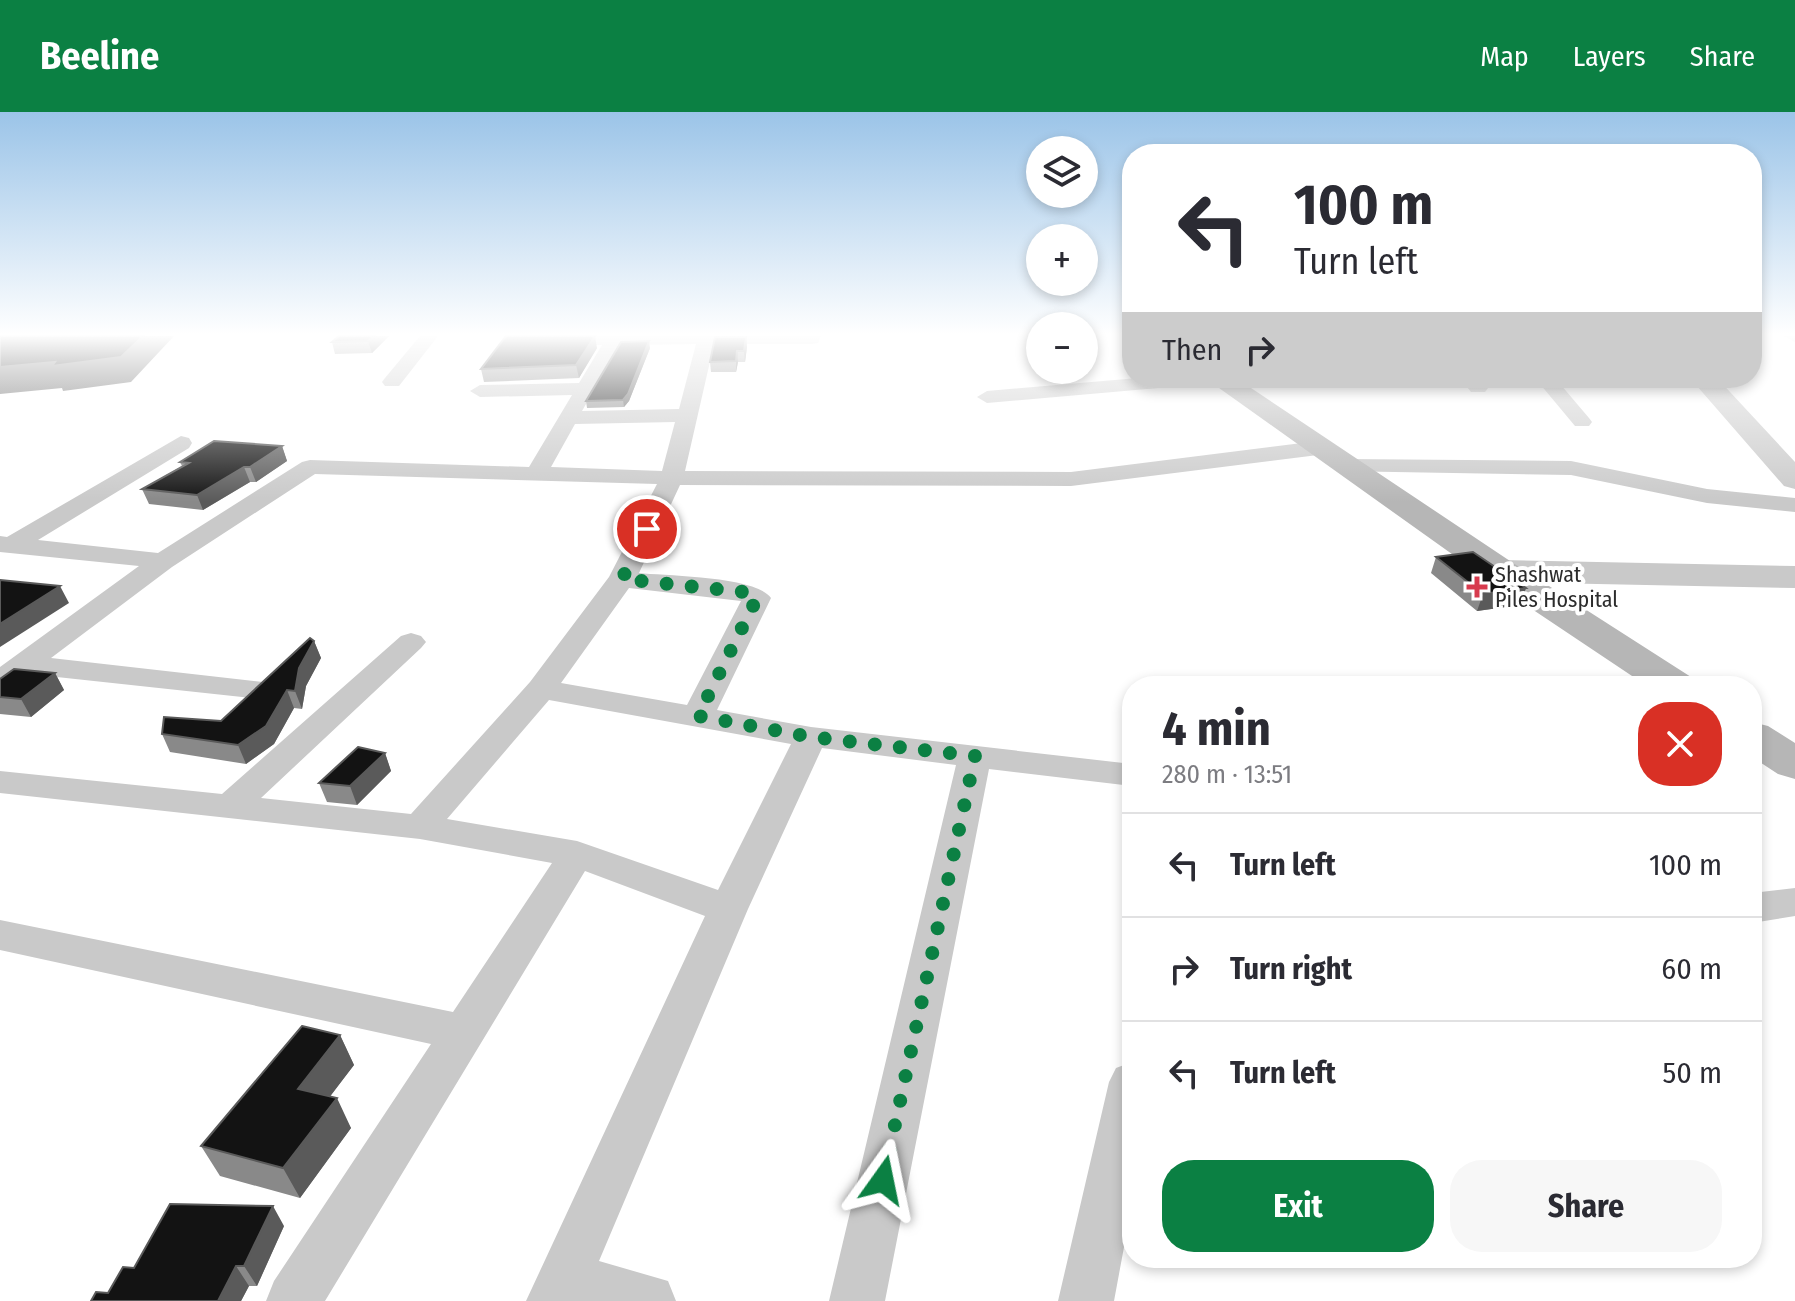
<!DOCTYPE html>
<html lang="en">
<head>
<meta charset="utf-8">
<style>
  body { margin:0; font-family:"Fira Sans Condensed",sans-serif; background:#f7f7f7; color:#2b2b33; height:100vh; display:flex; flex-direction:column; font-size:30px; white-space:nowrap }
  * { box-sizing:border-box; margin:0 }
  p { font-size:26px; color:#7c7c81 }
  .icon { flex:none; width:44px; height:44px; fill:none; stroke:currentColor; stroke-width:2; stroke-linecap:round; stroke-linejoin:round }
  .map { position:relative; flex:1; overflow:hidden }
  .panel { position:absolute; left:1122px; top:564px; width:640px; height:592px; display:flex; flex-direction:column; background:#fff; border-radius:32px; box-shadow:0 4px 12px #0003 }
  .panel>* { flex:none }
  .top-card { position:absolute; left:1122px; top:32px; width:640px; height:244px; border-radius:32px; box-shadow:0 4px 12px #0003; background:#fff; color:#2b2b33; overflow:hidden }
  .controls { position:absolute; left:1026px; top:24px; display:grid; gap:16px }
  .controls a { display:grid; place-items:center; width:72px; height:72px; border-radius:50%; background:#fff; box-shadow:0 4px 12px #0003; font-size:40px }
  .pin { position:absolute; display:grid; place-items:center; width:68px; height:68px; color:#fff; margin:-34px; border:4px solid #fff; border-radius:50%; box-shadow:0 2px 8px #0007 }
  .me { position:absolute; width:88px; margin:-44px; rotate:12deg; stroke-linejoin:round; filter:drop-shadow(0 0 6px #0008) }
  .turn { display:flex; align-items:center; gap:28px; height:168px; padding:0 40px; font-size:36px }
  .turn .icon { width:104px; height:104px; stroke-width:2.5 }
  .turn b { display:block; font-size:56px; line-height:68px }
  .then { display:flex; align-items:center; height:76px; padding:0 40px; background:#0003; gap:16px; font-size:30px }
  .round { display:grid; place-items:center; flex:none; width:84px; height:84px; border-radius:32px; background:#f7f7f7 }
  .summary { display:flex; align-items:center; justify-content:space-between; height:136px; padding:0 40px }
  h1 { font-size:48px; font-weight:700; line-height:60px }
  .primary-button { display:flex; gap:16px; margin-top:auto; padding:16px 40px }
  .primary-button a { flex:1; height:92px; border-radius:32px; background:#0b8043; color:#fff; font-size:32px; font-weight:700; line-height:92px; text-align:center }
  .primary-button a+a { background:#f7f7f7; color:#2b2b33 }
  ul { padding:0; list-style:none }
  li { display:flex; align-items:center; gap:24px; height:104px; padding:0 40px; border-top:2px solid #e1e1e2 }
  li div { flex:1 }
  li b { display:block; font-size:30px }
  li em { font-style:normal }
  header { display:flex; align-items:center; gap:48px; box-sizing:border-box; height:112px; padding:0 40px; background:#0b8043; color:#fff }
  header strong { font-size:38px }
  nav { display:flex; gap:44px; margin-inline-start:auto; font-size:28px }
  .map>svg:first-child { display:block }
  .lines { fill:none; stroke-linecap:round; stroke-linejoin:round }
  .minor { fill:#c9c9c9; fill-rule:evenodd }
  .tertiary { fill:#c9c9c9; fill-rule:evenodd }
  .secondary { fill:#b6b6b6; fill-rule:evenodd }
  .wall { fill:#898989 }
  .shaded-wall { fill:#5a5a5a }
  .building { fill:#131313; stroke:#5a5a5a; stroke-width:2 }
  .route { stroke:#0b8043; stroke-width:14; stroke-dasharray:0 25.2 }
  .poi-dot { fill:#d73b4e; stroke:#fff; stroke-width:3 }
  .labels { text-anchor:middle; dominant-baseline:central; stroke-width:8; stroke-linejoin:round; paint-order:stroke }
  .poi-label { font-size:22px; fill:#2c2c2c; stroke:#fff; text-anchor:start }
</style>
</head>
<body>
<header>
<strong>Beeline</strong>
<nav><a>Map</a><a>Layers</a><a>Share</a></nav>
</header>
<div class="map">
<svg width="1795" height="1189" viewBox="0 0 1795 1189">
  <rect width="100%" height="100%" fill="#fff"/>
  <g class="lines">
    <path class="minor" d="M 420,224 L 438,224 L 399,274 L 385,274 L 382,270 L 385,266 Z
      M 548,224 L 821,224 L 818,231 L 812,232 L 714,232 L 685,359 L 1071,360 L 1318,329 L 1329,336 L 1318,343 L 1071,374 L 680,373 L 639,461 C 666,464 756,464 771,486 L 717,598 L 811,615 L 1132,652 L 1132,674 L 989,657 L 885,1189 L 829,1189 L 956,653 L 822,636 L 748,797 L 599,1149 L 668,1169 L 676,1189 L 526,1189 L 705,804 L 585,759 L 325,1189 L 266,1189 L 274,1169 L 431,932 L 0,838 L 0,808 L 453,900 L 552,751 L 420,727 L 0,681 L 0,659 L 222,682 L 401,524 L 411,521 L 421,524 L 426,530 L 421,536 L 261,686 L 411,702 L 530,570 L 609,465 L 657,372 L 315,362 L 172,455 L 51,546 L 272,571 L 277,578 L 272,585 L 261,587 L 29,562 L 11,576 L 0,578 L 0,555 L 139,454 L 0,440 L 0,424 L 7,425 L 181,324 L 189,326 L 192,331 L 189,336 L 38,428 L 158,441 L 302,350 L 310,348 L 529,355 L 572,283 L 480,285 L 470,279 L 480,273 L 579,271 L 602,233 L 554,233 L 548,232 L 545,228 ZM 696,232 L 679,297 L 582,299 L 620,233 ZM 675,310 L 662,359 L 551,355 L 575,312 ZM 629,476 L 741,489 L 687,593 L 561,571 ZM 549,588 L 791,632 L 718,778 L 577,729 L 447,707 Z
      M 1784,224 L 1795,224 L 1795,230 Z
      M 1138,266 L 1214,266 L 1204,272 L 987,291 L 977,285 L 987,279 Z
      M 1460,266 L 1480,266 L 1488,276 L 1485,280 L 1471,280 Z
      M 1535,266 L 1555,266 L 1589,306 L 1592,310 L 1589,314 L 1575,314 Z
      M 1345,347 L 1571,349 L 1707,377 L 1795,386 L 1795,400 L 1707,391 L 1571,363 L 1337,359 L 1334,354 L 1337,349 Z
      M 1795,776 L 1795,804 L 1752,811 L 1752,781 Z
      M 1132,950 L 1132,1092 L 1114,1189 L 1058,1189 L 1109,970 L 1116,956 Z"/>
    <path class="tertiary" d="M 1690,266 L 1717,266 L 1795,350 L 1795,377 L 1784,374 Z
      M 1500,448 L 1795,454 L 1795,476 L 1500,470 L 1488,466 L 1482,459 L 1488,452 Z"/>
    <path class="secondary" d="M 1205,266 L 1236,266 L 1513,451 L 1691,565 L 1697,574 L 1647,574 L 1487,467 Z
      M 1752,610 L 1768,614 L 1795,631 L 1795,667 L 1778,662 L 1752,645 Z"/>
  </g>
  <path class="wall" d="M 339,224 L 389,224 L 372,241 L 335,242 L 332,230 Z
    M 746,225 L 747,235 L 745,250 L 738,250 L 736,260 L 711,260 L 710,250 Z
    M 597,236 L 579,266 L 484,270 L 481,257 Z
    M 650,236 L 629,289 L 624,295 L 587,296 L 586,289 Z
    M 282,334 L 287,349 L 256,370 L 250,370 L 203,398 L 149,392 L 142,377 L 182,354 L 180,350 Z
    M 1436,445 L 1526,476 L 1520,493 L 1477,499 L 1431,461 Z
    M 314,529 L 321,546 L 306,574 L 302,597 L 294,596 L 274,632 L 246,652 L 170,640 L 162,622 L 221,609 Z
    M 55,561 L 64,578 L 31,605 L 0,602 L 0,567 Z
    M 385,641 L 391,659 L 357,693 L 327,690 L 319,671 Z
    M 340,923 L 354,953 L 329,985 L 351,1016 L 300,1086 L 220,1064 L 201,1034 Z
    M 284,1114 L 257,1174 L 249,1174 L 241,1189 L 91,1189 L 108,1181 L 134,1156 Z"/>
  <path class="shaded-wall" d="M 143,224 L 174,224 L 131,270 L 63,279 L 62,276 L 0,282 L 0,255 Z
    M 374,224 L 389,224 L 372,241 L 368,229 Z
    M 595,224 L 597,236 L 579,266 L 576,253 Z
    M 746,225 L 747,235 L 745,250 L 744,239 Z
    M 649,229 L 650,236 L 629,289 L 624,295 L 623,288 Z
    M 737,239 L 738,250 L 736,260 L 736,249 Z
    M 282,334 L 287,349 L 256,370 L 250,355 Z
    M 244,355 L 250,370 L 203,398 L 197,383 Z
    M 60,474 L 69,491 L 0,535 L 0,512 Z
    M 1526,476 L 1520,493 L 1477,499 L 1483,482 Z
    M 314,529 L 321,546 L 306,574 L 302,597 L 295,579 L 299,556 Z
    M 55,561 L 64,578 L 31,605 L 21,587 Z
    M 287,578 L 294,596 L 274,632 L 246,652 L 238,633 Z
    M 385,641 L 391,659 L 357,693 L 350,674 Z
    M 340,923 L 354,953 L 313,1007 L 298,977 Z
    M 337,986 L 351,1016 L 300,1086 L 283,1056 Z
    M 273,1094 L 284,1114 L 257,1174 L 244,1154 Z
    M 236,1154 L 249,1174 L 241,1189 L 218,1189 Z"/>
  <path class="building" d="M 0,224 L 143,224 L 121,245 L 52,254 L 55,250 L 0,255 Z
    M 339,224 L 374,224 L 368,229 L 332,230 Z
    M 506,224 L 595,224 L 576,253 L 481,257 Z
    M 715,225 L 746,225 L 744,239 L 737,239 L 736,249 L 710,250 Z
    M 649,229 L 628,282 L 623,288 L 586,289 L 621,230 Z
    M 214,329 L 282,334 L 250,355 L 244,355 L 197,383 L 142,377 L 189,351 L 180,350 Z
    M 1473,440 L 1526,476 L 1483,482 L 1436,445 Z
    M 0,468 L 60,474 L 0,512 Z
    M 310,526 L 314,529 L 299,556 L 295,579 L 287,578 L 266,614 L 238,633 L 162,622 L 164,605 L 221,609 Z
    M 14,557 L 55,561 L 21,587 L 0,585 L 0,567 Z
    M 358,635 L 385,641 L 350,674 L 319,671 Z
    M 302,914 L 340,923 L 298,977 L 337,986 L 283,1056 L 201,1034 Z
    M 170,1092 L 273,1094 L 244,1154 L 236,1154 L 218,1189 L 91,1189 L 96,1180 L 108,1181 L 123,1155 L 134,1156 Z"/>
  <linearGradient id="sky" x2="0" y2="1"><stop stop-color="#9bc4e8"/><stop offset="0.57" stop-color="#fff"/><stop offset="1" stop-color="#fff" stop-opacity="0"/></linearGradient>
  <rect width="1795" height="390" fill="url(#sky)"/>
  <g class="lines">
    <path class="route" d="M 647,417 L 622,467 L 744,480 L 757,486 L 698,604 L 811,625 L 975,644 L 883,1068"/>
  </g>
  <path class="poi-dot" d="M1473 463h8v8h8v8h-8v8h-8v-8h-8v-8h8z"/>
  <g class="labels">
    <g class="poi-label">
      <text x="1495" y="462">Shashwat<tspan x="1495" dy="25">Piles Hospital</tspan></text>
    </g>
  </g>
</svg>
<div class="controls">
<a><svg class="icon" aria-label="layers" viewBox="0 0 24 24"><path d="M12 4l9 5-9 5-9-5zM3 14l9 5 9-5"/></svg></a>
<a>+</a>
<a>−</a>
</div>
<div class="pin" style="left:647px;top:417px;background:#d93025"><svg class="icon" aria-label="arrive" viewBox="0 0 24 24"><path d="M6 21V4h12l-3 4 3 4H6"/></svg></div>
<svg class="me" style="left:883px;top:1068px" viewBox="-20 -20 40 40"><path d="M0-17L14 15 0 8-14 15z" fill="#0b8043" stroke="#fff" stroke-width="4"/></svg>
<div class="top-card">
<div class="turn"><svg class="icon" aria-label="left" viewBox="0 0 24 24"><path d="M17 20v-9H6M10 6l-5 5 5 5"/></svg><div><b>100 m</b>Turn left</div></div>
<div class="then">Then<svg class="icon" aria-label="right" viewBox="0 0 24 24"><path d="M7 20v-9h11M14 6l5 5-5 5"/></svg></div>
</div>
<section class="panel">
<div class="summary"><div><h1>4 min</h1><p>280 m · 13:51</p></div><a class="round" style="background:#d93025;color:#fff"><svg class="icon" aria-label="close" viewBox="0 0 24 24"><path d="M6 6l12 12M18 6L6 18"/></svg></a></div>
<ul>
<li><svg class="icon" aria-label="left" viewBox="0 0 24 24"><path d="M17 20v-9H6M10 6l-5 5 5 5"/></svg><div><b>Turn left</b></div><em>100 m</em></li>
<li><svg class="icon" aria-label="right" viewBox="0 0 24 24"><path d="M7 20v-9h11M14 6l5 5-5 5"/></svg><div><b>Turn right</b></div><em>60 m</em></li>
<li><svg class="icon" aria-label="left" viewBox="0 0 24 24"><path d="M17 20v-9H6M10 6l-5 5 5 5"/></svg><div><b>Turn left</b></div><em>50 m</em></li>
</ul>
<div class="primary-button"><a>Exit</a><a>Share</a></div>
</section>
</div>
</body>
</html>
